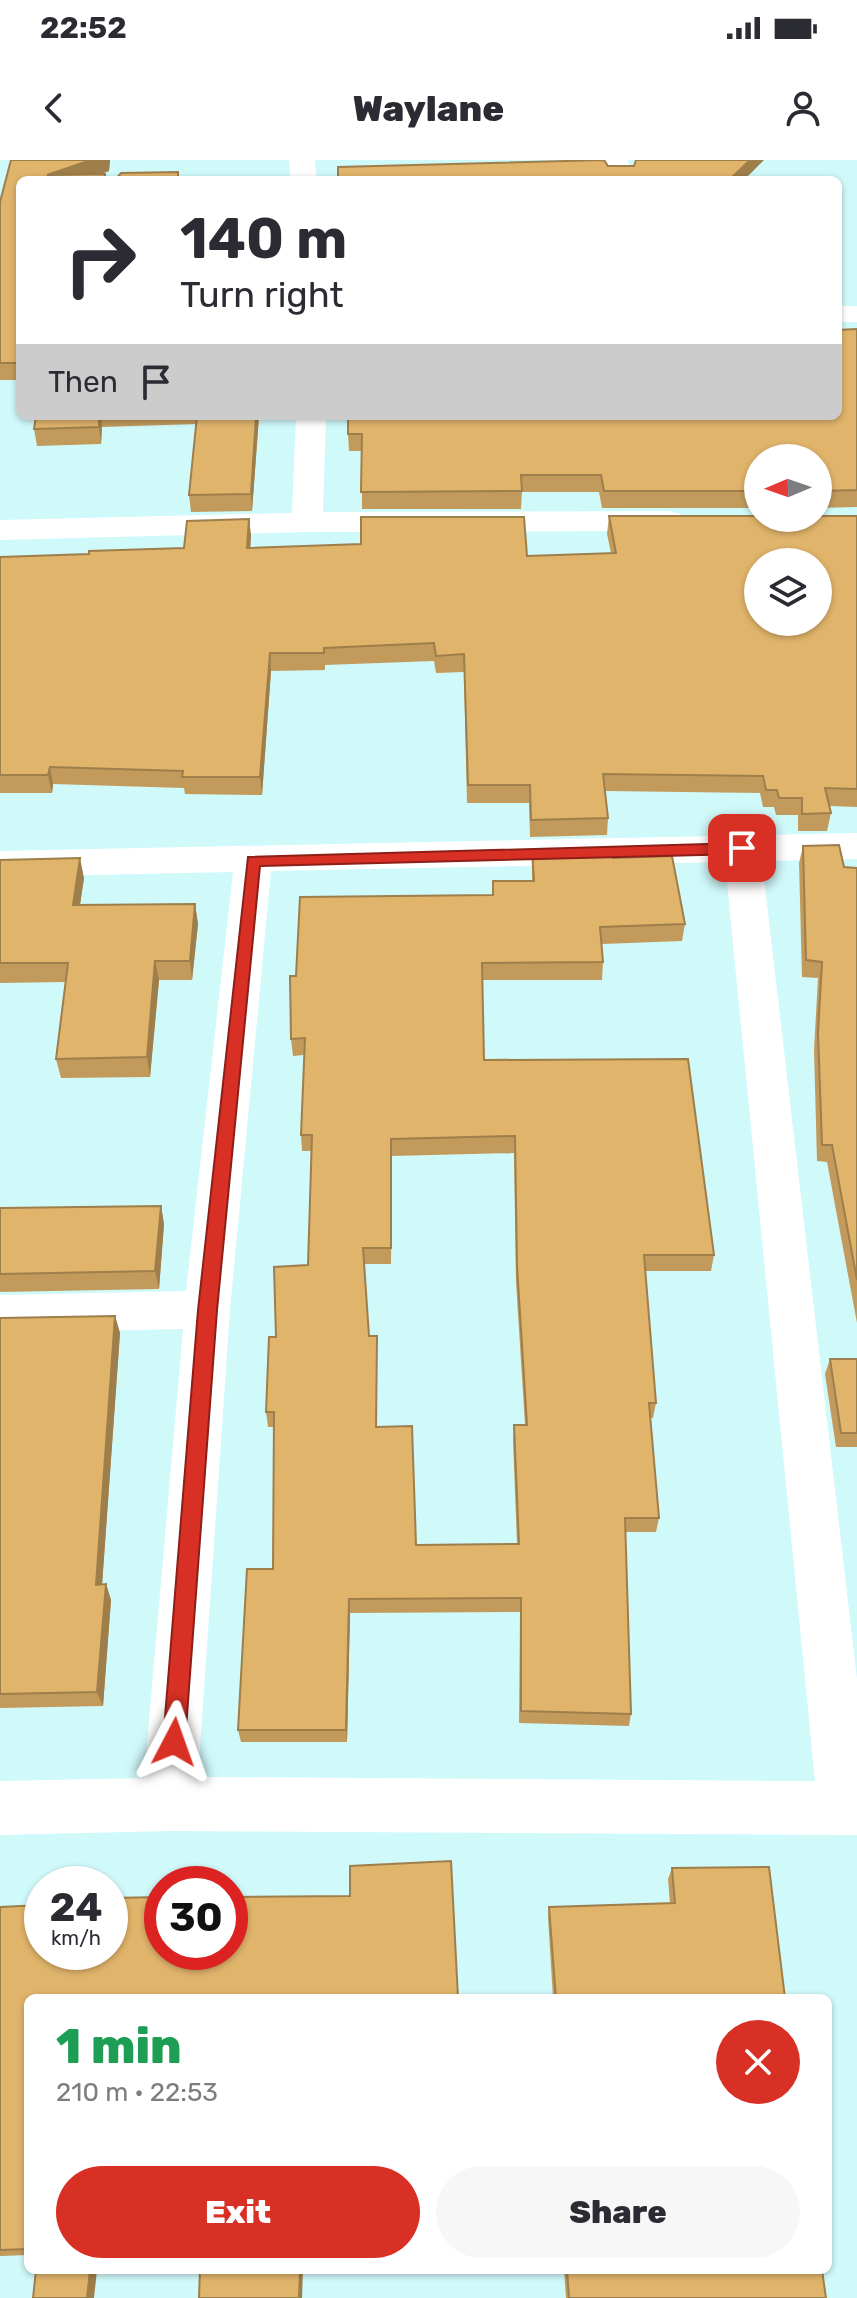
<!DOCTYPE html>
<html lang="en">
<head>
<meta charset="utf-8">
<style>
  body { margin:0; font-family:Rubik,sans-serif; background:#f7f7f7; color:#2b2b33; height:100vh; display:flex; flex-direction:column; font-size:30px; white-space:nowrap }
  * { box-sizing:border-box; margin:0 }
  p { font-size:26px; color:#7c7c81 }
  .icon { flex:none; width:44px; height:44px; fill:none; stroke:currentColor; stroke-width:2; stroke-linecap:round; stroke-linejoin:round }
  .map { position:relative; flex:1; overflow:hidden }
  .panel { position:absolute; left:24px; top:1834px; width:808px; height:280px; display:flex; flex-direction:column; background:#fff; border-radius:12px; box-shadow:0 2px 6px #0004 }
  .panel>* { flex:none }
  .guide { position:absolute; left:16px; top:16px; width:826px; height:244px; border-radius:12px; box-shadow:0 2px 6px #0004; background:#fff; color:#2b2b33; overflow:hidden }
  .needle { width:52px; rotate:268deg }
  .buttons { position:absolute; left:744px; top:284px; display:grid; gap:16px }
  .buttons a { display:grid; place-items:center; width:88px; height:88px; border-radius:50%; background:#fff; box-shadow:0 2px 6px #0004; font-size:40px }
  .speed { position:absolute; left:24px; top:1706px; display:flex; gap:16px; font-size:40px; font-weight:700; text-align:center }
  .speed>* { display:grid; place-content:center; width:104px; height:104px; border-radius:50%; background:#fff; box-shadow:0 2px 6px #0004; line-height:1 }
  .speed small { font-size:20px; font-weight:400 }
  .speed .limit { border:12px solid #d22; background:#fff; color:#111 }
  .pin { position:absolute; display:grid; place-items:center; width:68px; height:68px; color:#fff; margin:-34px; border-radius:16px; box-shadow:0 4px 12px #0006 }
  .me { position:absolute; width:88px; margin:-44px; rotate:4deg; stroke-linejoin:round; filter:drop-shadow(0 0 6px #0008) }
  .turn { display:flex; align-items:center; gap:28px; height:168px; padding:0 32px; font-size:36px }
  .turn .icon { width:104px; height:104px; stroke-width:2.5 }
  .turn b { display:block; font-size:56px; line-height:68px }
  .then { display:flex; align-items:center; height:76px; padding:0 32px; background:#0003; gap:16px; font-size:30px }
  .round { display:grid; place-items:center; flex:none; width:84px; height:84px; border-radius:42px; background:#f7f7f7 }
  .overview { display:flex; align-items:center; justify-content:space-between; height:136px; padding:0 32px }
  h1 { font-size:48px; font-weight:800; line-height:60px; color:#1e9e55 }
  .button { display:flex; gap:16px; margin-top:auto; padding:16px 32px }
  .button a { flex:1; height:92px; border-radius:48px; background:#d93025; color:#fff; font-size:32px; font-weight:800; line-height:92px; text-align:center }
  .button a+a { background:#f7f7f7; color:#2b2b33 }
  .status { display:flex; justify-content:space-between; align-items:center; height:56px; padding:0 40px; background:#fff; direction:ltr }
  .status svg { height:22px; fill:currentColor }
  header { display:flex; justify-content:space-between; align-items:center; height:104px; padding:0 32px; background:#fff; font-size:36px; font-weight:800 }
  .map>svg:first-child { display:block }
  .lines { fill:none; stroke-linecap:round; stroke-linejoin:round }
  .minor { fill:#fff; fill-rule:evenodd }
  .wall { fill:#c29b5c; fill-rule:evenodd }
  .shaded-wall { fill:#9e7e4b }
  .building { fill:#e1b46b; stroke:#9e7e4b; stroke-width:2; fill-rule:evenodd }
  .route { fill:#d93025; stroke:#8d1f18; stroke-width:2 }
</style>
</head>
<body>
<div class="status"><b>22:52</b><svg viewBox="0 0 49 12"><path d="M0 12V9h3v3zM5 12V6h3v6zM10 12V3h3v9zM15 12V0h3v12zM26 1h20v11H26zM47 4h2v5h-2z"/></svg></div>
<header><svg class="icon" aria-label="back" viewBox="0 0 24 24"><path d="M15 5l-7 7 7 7"/></svg>Waylane<svg class="icon" aria-label="person" viewBox="0 0 24 24"><circle cx="12" cy="8" r="4"/><path d="M4 21q1-7 8-7t8 7"/></svg></header>
<div class="map">
<svg width="857" height="2138" viewBox="0 0 857 2138">
  <rect width="100%" height="100%" fill="#d0f9fa"/>
  <g class="lines">
    <path class="minor" d="M 289,0 L 315,0 L 317,20 L 291,20 Z
      M 602,0 L 628,0 L 633,20 L 607,20 Z
      M 838,146 L 857,146 L 857,162 L 838,162 Z
      M 296,256 L 326,256 L 323,352 L 669,351 L 680,354 L 685,361 L 680,368 L 669,371 L 307,372 L 0,380 L 0,360 L 292,353 Z
      M 857,673 L 857,699 L 762,701 L 857,1519 L 857,1675 L 169,1671 L 0,1675 L 0,1621 L 144,1618 L 183,1169 L 0,1173 L 0,1135 L 186,1131 L 233,712 L 0,717 L 0,691 ZM 725,702 L 815,1621 L 198,1617 L 230,1150 L 271,711 Z"/>
  </g>
  <path class="wall" d="M 11,0 L 110,0 L 109,11 L 101,14 L 105,14 L 106,20 L 20,20 L 20,220 L 0,220 L 0,42 Z
    M 857,169 L 857,347 L 818,348 L 818,298 L 758,298 L 758,348 L 602,348 L 599,332 L 522,332 L 521,349 L 362,349 L 362,291 L 349,291 L 348,274 Z
    M 36,256 L 259,256 L 252,351 L 191,352 L 189,335 L 197,264 L 102,267 L 101,284 L 37,286 L 34,269 Z
    M 609,356 L 857,356 L 857,647 L 830,646 L 831,653 L 827,671 L 798,671 L 798,655 L 776,655 L 774,647 L 763,647 L 760,633 L 605,631 L 608,658 L 607,675 L 530,677 L 529,643 L 467,643 L 464,512 L 436,513 L 434,501 L 325,505 L 325,510 L 271,511 L 262,635 L 185,634 L 184,628 L 53,624 L 52,633 L 0,633 L 0,397 L 89,394 L 184,388 L 249,359 L 251,376 L 250,388 L 527,396 L 611,393 L 607,374 Z
    M 803,686 L 844,707 L 857,708 L 857,1163 L 827,1002 L 817,1001 L 814,890 L 818,818 L 802,817 L 799,703 Z
    M 532,691 L 613,698 L 685,764 L 682,781 L 602,784 L 603,802 L 602,820 L 482,820 L 484,900 L 714,1095 L 711,1111 L 645,1111 L 656,1243 L 653,1258 L 650,1258 L 659,1358 L 656,1372 L 625,1372 L 631,1554 L 629,1566 L 519,1563 L 520,1452 L 350,1453 L 347,1582 L 241,1582 L 238,1570 L 273,1409 L 274,1267 L 268,1267 L 266,1252 L 276,1177 L 308,1105 L 311,991 L 302,991 L 301,975 L 304,895 L 293,896 L 291,879 L 296,816 L 492,735 L 493,721 L 532,721 ZM 514,993 L 516,1122 L 525,1265 L 514,1265 L 513,1280 L 517,1384 L 416,1385 L 377,1267 L 377,1192 L 369,1176 L 364,1104 L 391,1104 L 392,996 Z
    M 0,700 L 84,718 L 80,745 L 195,744 L 198,764 L 192,820 L 159,820 L 150,917 L 61,918 L 56,899 L 66,822 L 0,823 Z
    M 161,1046 L 164,1064 L 159,1129 L 0,1132 L 0,1048 Z
    M 115,1156 L 120,1173 L 102,1424 L 106,1424 L 111,1440 L 103,1546 L 0,1548 L 0,1158 Z
    M 830,1199 L 857,1199 L 857,1287 L 836,1287 L 825,1214 Z
    M 672,1708 L 785,1838 L 553,1838 L 548,1757 L 549,1747 L 670,1744 L 668,1719 Z
    M 0,1747 L 28,1838 L 28,2095 L 0,2096 Z
    M 564,2110 L 822,2110 L 826,2138 L 566,2138 Z"/>
  <path class="shaded-wall" d="M 91,0 L 110,0 L 109,11 L 83,20 L 47,15 Z
    M 750,0 L 764,0 L 744,20 L 729,20 Z
    M 99,256 L 101,256 L 102,267 L 101,284 L 99,267 Z
    M 256,256 L 259,256 L 252,351 L 251,334 Z
    M 249,359 L 251,376 L 249,406 L 247,388 Z
    M 270,493 L 271,511 L 262,635 L 260,617 Z
    M 50,607 L 53,624 L 52,633 L 48,615 Z
    M 80,698 L 84,718 L 77,764 L 73,745 Z
    M 195,744 L 198,764 L 192,820 L 190,801 Z
    M 155,801 L 159,820 L 150,917 L 147,897 Z
    M 161,1046 L 164,1064 L 159,1129 L 155,1111 Z
    M 115,1156 L 120,1173 L 101,1440 L 96,1425 Z
    M 106,1424 L 111,1440 L 103,1546 L 97,1532 Z
    M 349,1439 L 350,1453 L 347,1582 L 346,1570 Z
    M 90,2110 L 97,2110 L 94,2138 L 87,2138 Z
    M 300,2110 L 303,2110 L 302,2138 L 299,2138 Z"/>
  <path class="building" d="M 11,0 L 91,0 L 47,15 L 105,14 L 105,20 L 20,20 L 20,203 L 0,203 L 0,42 Z
    M 604,0 L 608,6 L 634,6 L 636,0 L 750,0 L 729,20 L 338,20 L 338,7 Z
    M 178,12 L 178,20 L 115,20 L 121,13 Z
    M 857,169 L 857,330 L 821,331 L 818,338 L 818,298 L 758,298 L 758,331 L 604,331 L 601,315 L 521,315 L 522,331 L 361,332 L 362,274 L 348,274 L 348,256 L 838,256 L 838,170 Z
    M 36,256 L 99,256 L 99,267 L 34,269 Z
    M 197,256 L 256,256 L 251,334 L 189,335 Z
    M 609,356 L 758,356 L 758,358 L 818,358 L 818,356 L 857,356 L 857,629 L 825,628 L 831,653 L 802,654 L 802,638 L 779,638 L 777,630 L 766,630 L 763,616 L 603,614 L 608,658 L 531,660 L 530,625 L 468,625 L 464,494 L 436,496 L 434,483 L 324,488 L 324,493 L 270,493 L 260,617 L 182,617 L 183,611 L 50,607 L 48,615 L 0,615 L 0,397 L 89,394 L 89,391 L 184,388 L 187,361 L 249,359 L 247,388 L 361,384 L 361,357 L 524,357 L 527,396 L 616,393 ZM 758,402 L 818,402 L 818,462 L 758,462 Z
    M 839,685 L 844,707 L 857,708 L 857,1120 L 832,985 L 822,985 L 818,873 L 822,802 L 806,800 L 803,686 Z
    M 612,690 L 613,698 L 672,696 L 685,764 L 600,767 L 603,802 L 482,803 L 484,900 L 688,899 L 714,1095 L 644,1095 L 656,1243 L 649,1243 L 659,1358 L 625,1358 L 631,1554 L 521,1551 L 521,1438 L 349,1439 L 346,1570 L 238,1570 L 247,1409 L 273,1409 L 274,1252 L 266,1252 L 269,1177 L 276,1177 L 274,1107 L 308,1105 L 312,975 L 301,975 L 305,878 L 291,879 L 290,816 L 296,816 L 300,737 L 493,735 L 493,721 L 534,721 L 532,691 ZM 515,976 L 517,1106 L 527,1265 L 514,1265 L 519,1384 L 416,1385 L 412,1266 L 376,1267 L 377,1176 L 369,1176 L 363,1088 L 391,1088 L 391,979 Z
    M 80,698 L 73,745 L 195,744 L 190,801 L 155,801 L 147,897 L 56,899 L 68,803 L 0,803 L 0,700 Z
    M 161,1046 L 155,1111 L 0,1114 L 0,1048 Z
    M 115,1156 L 96,1425 L 106,1424 L 97,1532 L 0,1534 L 0,1158 Z
    M 830,1199 L 857,1199 L 857,1273 L 841,1273 Z
    M 451,1701 L 458,1838 L 28,1838 L 28,2089 L 0,2090 L 0,1747 L 42,1745 L 42,1792 L 110,1792 L 110,1738 L 162,1737 L 162,1792 L 230,1792 L 230,1737 L 350,1736 L 350,1706 Z
    M 769,1707 L 785,1838 L 556,1838 L 549,1747 L 675,1743 L 672,1708 Z
    M 36,2110 L 90,2110 L 87,2138 L 33,2138 Z
    M 200,2110 L 300,2110 L 299,2138 L 199,2138 Z
    M 567,2110 L 822,2110 L 826,2138 L 569,2138 Z"/>
  <path class="route" d="M 742,683 L 750,688 L 742,694 L 260,706 L 217,1150 L 185,1582 L 182,1589 L 174,1592 L 166,1589 L 163,1582 L 198,1150 L 248,697 Z"/>
</svg>
<div class="buttons">
<a><svg class="needle" viewBox="-14 -14 28 28"><path d="M0-13l5 13h-10z" fill="#e53935"/><path d="M0 13l5-13h-10z" fill="#7c7c81"/></svg></a>
<a><svg class="icon" aria-label="layers" viewBox="0 0 24 24"><path d="M12 4l9 5-9 5-9-5zM3 14l9 5 9-5"/></svg></a>
</div>
<div class="speed"><div>24<small>km/h</small></div><div class="limit">30</div></div>
<div class="pin" style="left:742px;top:688px;background:#d93025"><svg class="icon" aria-label="arrive" viewBox="0 0 24 24"><path d="M6 21V4h12l-3 4 3 4H6"/></svg></div>
<svg class="me" style="left:174px;top:1582px" viewBox="-20 -20 40 40"><path d="M0-17L14 15 0 8-14 15z" fill="#d93025" stroke="#fff" stroke-width="4"/></svg>
<div class="guide">
<div class="turn"><svg class="icon" aria-label="right" viewBox="0 0 24 24"><path d="M7 20v-9h11M14 6l5 5-5 5"/></svg><div><b>140 m</b>Turn right</div></div>
<div class="then">Then<svg class="icon" aria-label="arrive" viewBox="0 0 24 24"><path d="M6 21V4h12l-3 4 3 4H6"/></svg></div>
</div>
<section class="panel">
<div class="overview"><div><h1>1 min</h1><p>210 m · 22:53</p></div><a class="round" style="background:#d93025;color:#fff"><svg class="icon" aria-label="close" viewBox="0 0 24 24"><path d="M6 6l12 12M18 6L6 18"/></svg></a></div>
<div class="button"><a>Exit</a><a>Share</a></div>
</section>
</div>
</body>
</html>
